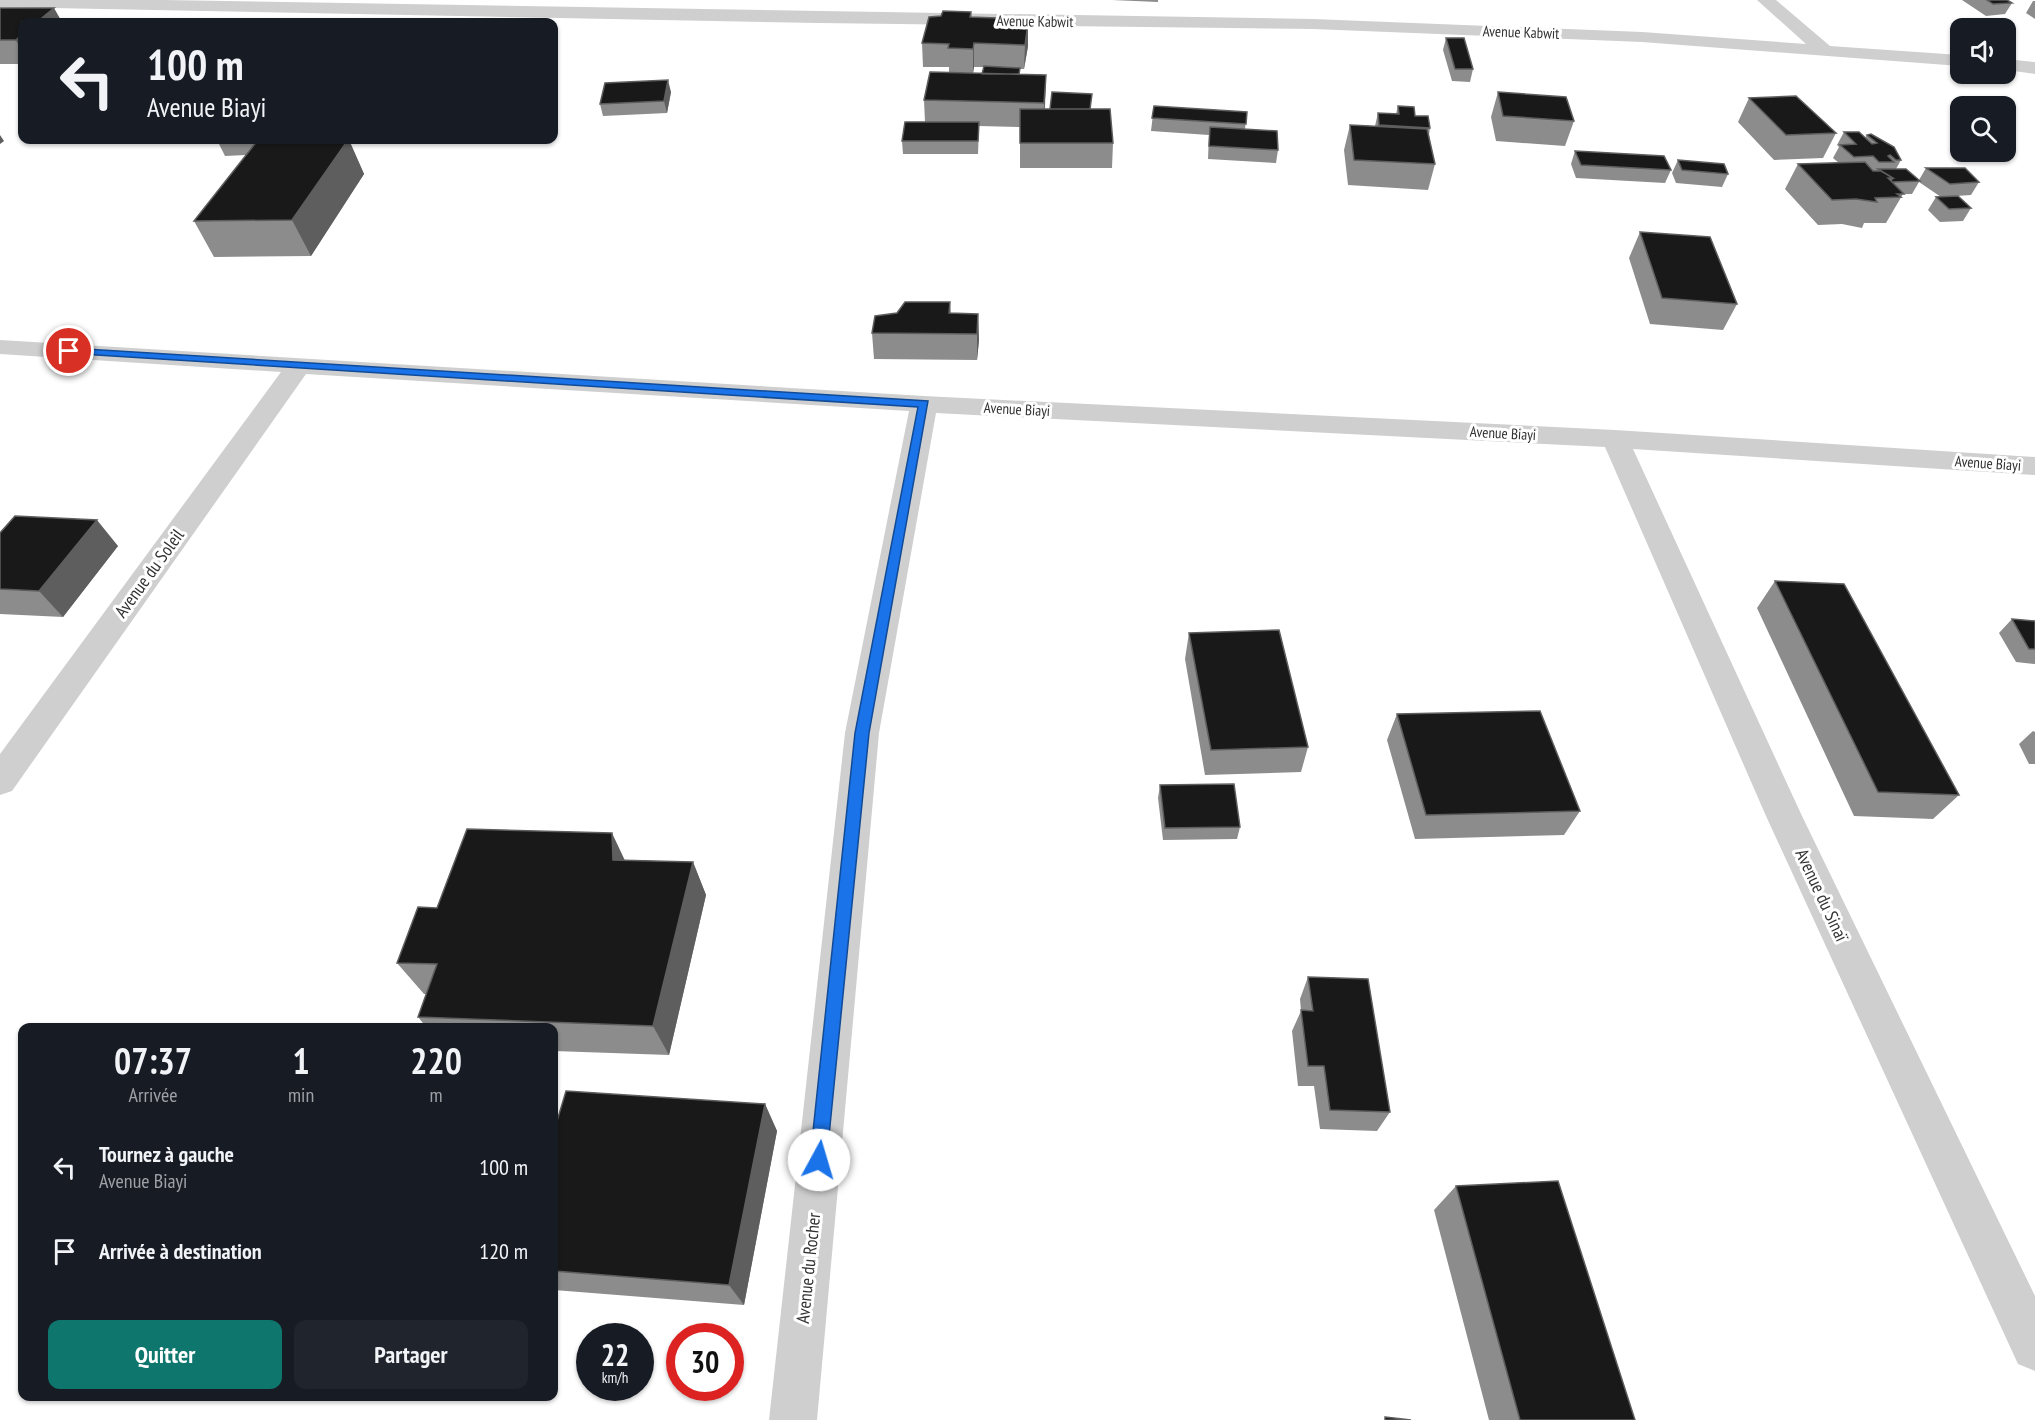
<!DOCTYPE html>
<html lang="fr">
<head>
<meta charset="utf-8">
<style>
  body { margin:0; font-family:"PT Sans Narrow",sans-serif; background:#20242c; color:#f1f3f6; height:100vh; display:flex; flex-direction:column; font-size:22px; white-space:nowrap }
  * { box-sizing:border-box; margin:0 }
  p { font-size:20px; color:#9ea1a6 }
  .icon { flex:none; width:33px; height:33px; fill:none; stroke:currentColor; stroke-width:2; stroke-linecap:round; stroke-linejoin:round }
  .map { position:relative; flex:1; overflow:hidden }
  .sheet { position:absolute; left:18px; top:1023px; width:540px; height:378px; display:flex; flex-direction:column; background:#171b24; border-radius:12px; box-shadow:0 2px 4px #0004 }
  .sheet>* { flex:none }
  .hud { position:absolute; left:18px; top:18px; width:540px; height:126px; border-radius:12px; box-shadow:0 2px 4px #0004; background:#171b24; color:#f1f3f6; overflow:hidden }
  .buttons { position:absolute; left:1950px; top:18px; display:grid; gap:12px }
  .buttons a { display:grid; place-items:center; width:66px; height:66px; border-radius:12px; background:#171b24; box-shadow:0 2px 4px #0004; font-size:30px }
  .speed { position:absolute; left:576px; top:1323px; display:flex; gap:12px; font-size:30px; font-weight:700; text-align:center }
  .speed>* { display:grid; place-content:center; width:78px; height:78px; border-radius:50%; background:#171b24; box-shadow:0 2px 4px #0004; line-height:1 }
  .speed small { font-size:15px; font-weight:400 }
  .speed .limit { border:9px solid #d22; background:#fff; color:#111 }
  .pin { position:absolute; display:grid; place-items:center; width:51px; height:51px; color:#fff; margin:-26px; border:3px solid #fff; border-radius:50%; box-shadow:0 2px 6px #0007 }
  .me { position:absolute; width:66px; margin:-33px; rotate:6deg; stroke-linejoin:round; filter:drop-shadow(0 0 4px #0008) }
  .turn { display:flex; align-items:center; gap:21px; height:126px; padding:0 30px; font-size:27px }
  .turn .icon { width:78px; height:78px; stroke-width:2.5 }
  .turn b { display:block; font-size:42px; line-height:51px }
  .eta { display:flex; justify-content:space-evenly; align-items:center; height:102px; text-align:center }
  .eta b { font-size:36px; font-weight:700; line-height:42px }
  .button { display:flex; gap:12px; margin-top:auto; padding:12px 30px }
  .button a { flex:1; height:69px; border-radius:12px; background:#0f766e; color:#fff; font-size:24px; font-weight:700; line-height:69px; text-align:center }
  .button a+a { background:#20242c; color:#f1f3f6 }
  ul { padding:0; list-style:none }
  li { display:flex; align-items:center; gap:18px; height:84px; padding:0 30px }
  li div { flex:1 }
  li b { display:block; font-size:22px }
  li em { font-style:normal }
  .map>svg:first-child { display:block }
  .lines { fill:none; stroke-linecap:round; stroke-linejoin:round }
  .minor { fill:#cfcfcf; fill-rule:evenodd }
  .wall { fill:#8c8c8c }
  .shaded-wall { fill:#5e5e5e }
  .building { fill:#191919; stroke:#5e5e5e; stroke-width:1.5 }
  .route { fill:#1a73e8; stroke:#114b97; stroke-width:1.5 }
  .labels { text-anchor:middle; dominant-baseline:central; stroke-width:6; stroke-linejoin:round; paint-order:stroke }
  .far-street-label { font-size:15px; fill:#323232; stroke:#fff }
  .street-label { font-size:18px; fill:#323232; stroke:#fff }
</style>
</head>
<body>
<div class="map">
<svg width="2035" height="1420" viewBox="0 0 2035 1420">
  <rect width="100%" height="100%" fill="#fff"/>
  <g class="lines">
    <path class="minor" d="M 0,0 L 163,0 L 1313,19 L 1642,32 L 1806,44 L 1757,0 L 1776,0 L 1830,46 L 1960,55 L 1960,66 L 1642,42 L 1313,29 L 819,23 L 0,7 Z
      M 2006,59 L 2035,62 L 2035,74 L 2006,70 Z
      M 0,340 L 924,396 L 1615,430 L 2035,457 L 2035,475 L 1633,449 L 1802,816 L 2035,1296 L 2035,1371 L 2018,1364 L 1766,816 L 1605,447 L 936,413 L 879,733 L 817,1420 L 769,1420 L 845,733 L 909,411 L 306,374 L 12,791 L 0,795 L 0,754 L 281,372 L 0,354 Z"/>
  </g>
  <path class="wall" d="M 1112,0 L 1158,0 L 1158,2 Z
    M 1962,0 L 2007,0 L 2012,3 L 2005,14 L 1986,16 Z
    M 2033,1 L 2035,1 L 2035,19 L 2026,13 Z
    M 0,8 L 22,22 L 22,64 L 0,64 Z
    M 971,12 L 972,17 L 997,18 L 997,22 L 1028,46 L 1024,69 L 1020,69 L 1020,74 L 1046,75 L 1045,109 L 1091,109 L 1113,143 L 1112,168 L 1020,168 L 1020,127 L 979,126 L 978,154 L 903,154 L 902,141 L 925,122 L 924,100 L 982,74 L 984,67 L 974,67 L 973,73 L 949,72 L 949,67 L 923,67 L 922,43 L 941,16 Z
    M 1446,38 L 1473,69 L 1470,82 L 1452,81 L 1443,50 Z
    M 671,92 L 667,113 L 603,116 L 600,104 Z
    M 1498,92 L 1574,121 L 1565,146 L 1496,141 L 1491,117 Z
    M 1749,98 L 1836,133 L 1823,158 L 1774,160 L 1738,122 Z
    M 1154,106 L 1247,112 L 1245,129 L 1278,150 L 1276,163 L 1208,159 L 1209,135 L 1151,131 Z
    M 1398,106 L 1415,116 L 1430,128 L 1429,135 L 1435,164 L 1428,190 L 1348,185 L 1344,150 L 1350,125 L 1375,126 L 1378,113 L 1396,114 Z
    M 1844,132 L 1865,138 L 1867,135 L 1901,160 L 1896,169 L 1919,180 L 1926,168 L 1979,182 L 1971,195 L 1941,197 L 1971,208 L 1963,221 L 1940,222 L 1928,210 L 1936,197 L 1941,197 L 1919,182 L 1912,194 L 1903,194 L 1886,223 L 1864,223 L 1862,228 L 1842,224 L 1818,225 L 1785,189 L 1798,164 L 1839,163 L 1833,158 L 1839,147 L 1837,145 Z
    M 217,140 L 349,140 L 364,174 L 311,256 L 214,257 L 194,221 L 246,155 L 225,156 Z
    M 1575,151 L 1671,170 L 1665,183 L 1576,178 L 1571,164 Z
    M 1678,160 L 1728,174 L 1722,187 L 1676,183 L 1672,173 Z
    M 1640,232 L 1737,304 L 1723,330 L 1650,324 L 1629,258 Z
    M 950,302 L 951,313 L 978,314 L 979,340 L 977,360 L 874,359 L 872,333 L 897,313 Z
    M 0,533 L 118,546 L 63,617 L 0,614 Z
    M 1775,581 L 1959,795 L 1933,819 L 1854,816 L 1757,608 Z
    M 2012,619 L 2035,621 L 2035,664 L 2016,662 L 1999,633 Z
    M 1189,633 L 1308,747 L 1301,772 L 1205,775 L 1185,659 Z
    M 1397,714 L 1580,811 L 1564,835 L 1415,839 L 1387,740 Z
    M 2033,731 L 2035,732 L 2035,764 L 2029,764 L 2019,744 Z
    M 1160,785 L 1240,827 L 1237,839 L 1163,840 L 1158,798 Z
    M 625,860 L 693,862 L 706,895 L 669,1055 L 554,1051 L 554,1028 L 427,1028 L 418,1017 L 426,994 L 424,994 L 397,963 L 437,908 Z
    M 1308,977 L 1390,1112 L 1377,1131 L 1320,1129 L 1314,1086 L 1298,1086 L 1292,1031 L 1301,1011 L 1300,999 Z
    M 765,1104 L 777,1131 L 744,1305 L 554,1290 L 554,1131 Z
    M 1456,1186 L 1635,1420 L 1489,1420 L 1434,1210 Z"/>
  <path class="shaded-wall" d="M 54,8 L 62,22 L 37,22 Z
    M 1028,23 L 1028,46 L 1024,69 L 1025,45 Z
    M 22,34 L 22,51 L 16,40 Z
    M 974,43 L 974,67 L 973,73 L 973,49 Z
    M 1046,75 L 1045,99 L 1044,127 L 1044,103 Z
    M 668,80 L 671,92 L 667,113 L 664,101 Z
    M 0,135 L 4,141 L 0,144 Z
    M 348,140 L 349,140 L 364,174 L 311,256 L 292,220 Z
    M 978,314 L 979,340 L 977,360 L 977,334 Z
    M 97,520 L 118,546 L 63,617 L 39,591 Z
    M 612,833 L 628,867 L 613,860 Z
    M 693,862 L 706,895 L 669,1055 L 653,1026 Z
    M 765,1104 L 777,1131 L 744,1305 L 729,1285 Z"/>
  <path class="building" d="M 1987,0 L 2007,0 L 2012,3 L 1993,4 Z
    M 0,8 L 54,8 L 37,22 L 22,22 L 22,34 L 16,40 L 0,40 Z
    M 943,11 L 971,12 L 970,17 L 997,18 L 996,22 L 1028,23 L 1025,45 L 974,43 L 973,49 L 948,48 L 949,44 L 922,43 L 929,17 L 941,16 Z
    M 1446,38 L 1464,38 L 1473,69 L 1455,69 Z
    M 984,66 L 1020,68 L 1019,74 L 982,74 Z
    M 930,72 L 1046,75 L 1044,103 L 924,100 Z
    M 668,80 L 664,101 L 600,104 L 605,83 Z
    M 1052,92 L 1092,94 L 1090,109 L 1050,109 Z
    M 1498,92 L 1566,97 L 1574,121 L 1503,116 Z
    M 1796,96 L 1836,133 L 1786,135 L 1749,98 Z
    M 1154,106 L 1247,112 L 1246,124 L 1152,118 Z
    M 1398,106 L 1414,107 L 1415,116 L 1428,116 L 1430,128 L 1379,125 L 1378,113 L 1399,114 Z
    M 1020,109 L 1110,109 L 1113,143 L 1020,143 Z
    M 905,122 L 979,122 L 978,141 L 902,141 Z
    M 1350,125 L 1427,129 L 1435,164 L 1354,160 Z
    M 1210,127 L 1277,131 L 1278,150 L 1209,146 Z
    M 1844,132 L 1859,132 L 1872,144 L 1877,143 L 1867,135 L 1871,134 L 1894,147 L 1901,160 L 1896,160 L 1890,155 L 1888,156 L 1894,162 L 1879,162 L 1873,156 L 1854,157 L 1840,145 L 1856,144 Z
    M 258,140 L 348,140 L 292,220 L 194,221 Z
    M 1575,151 L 1664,156 L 1671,170 L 1581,165 Z
    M 1678,160 L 1724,164 L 1728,174 L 1682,170 Z
    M 1865,162 L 1873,171 L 1881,171 L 1893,178 L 1888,178 L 1904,194 L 1897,194 L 1901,197 L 1875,198 L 1877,202 L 1856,199 L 1832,200 L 1798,164 Z
    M 1926,168 L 1965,168 L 1979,182 L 1950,184 Z
    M 1878,169 L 1906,169 L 1920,181 L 1892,182 L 1891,181 L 1893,178 Z
    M 1958,196 L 1971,208 L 1949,209 L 1936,197 Z
    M 1640,232 L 1710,237 L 1737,304 L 1662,298 Z
    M 905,302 L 950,302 L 949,313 L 978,314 L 977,334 L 872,333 L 875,316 L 897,313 Z
    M 15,516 L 97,520 L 39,591 L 0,589 L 0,533 Z
    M 1775,581 L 1844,584 L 1959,795 L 1878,792 Z
    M 2012,619 L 2035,621 L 2035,649 L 2029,649 Z
    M 1279,630 L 1308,747 L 1211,750 L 1189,633 Z
    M 1540,711 L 1580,811 L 1426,815 L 1397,714 Z
    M 1234,784 L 1240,827 L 1165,828 L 1160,785 Z
    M 467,829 L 612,833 L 613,860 L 693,862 L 653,1026 L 418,1017 L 437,964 L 397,963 L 418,907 L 437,908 Z
    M 1308,977 L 1368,979 L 1390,1112 L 1330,1110 L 1324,1066 L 1308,1066 L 1301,1010 L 1313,1011 Z
    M 566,1091 L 765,1104 L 729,1285 L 554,1271 L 554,1131 Z
    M 1558,1181 L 1635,1420 L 1520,1420 L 1456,1186 Z
    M 1385,1417 L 1411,1420 L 1385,1420 Z"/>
  <path class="route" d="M 69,348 L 928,401 L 869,733 L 826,1166 L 819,1168 L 813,1166 L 810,1160 L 855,733 L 918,407 L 65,353 L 65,349 Z"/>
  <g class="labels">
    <g class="far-street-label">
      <text transform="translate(1035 21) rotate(1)">Avenue Kabwit</text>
      <text transform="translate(1521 32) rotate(2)">Avenue Kabwit</text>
      <text transform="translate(1017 409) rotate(3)">Avenue Biayi</text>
      <text transform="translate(1503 433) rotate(3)">Avenue Biayi</text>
      <text transform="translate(1988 463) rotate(4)">Avenue Biayi</text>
    </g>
    <g class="street-label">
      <text transform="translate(149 573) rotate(-54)">Avenue du Soleil</text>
      <text transform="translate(1822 895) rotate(65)">Avenue du Sinaï</text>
      <text transform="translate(808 1268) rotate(-84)">Avenue du Rocher</text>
    </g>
  </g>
</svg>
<div class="buttons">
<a><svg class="icon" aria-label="sound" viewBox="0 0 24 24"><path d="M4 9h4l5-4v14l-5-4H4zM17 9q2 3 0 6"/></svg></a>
<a><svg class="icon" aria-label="search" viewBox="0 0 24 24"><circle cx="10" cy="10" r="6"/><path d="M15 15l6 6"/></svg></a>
</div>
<div class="speed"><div>22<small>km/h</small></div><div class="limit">30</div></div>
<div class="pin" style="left:69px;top:351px;background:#d93025"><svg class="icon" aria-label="arrive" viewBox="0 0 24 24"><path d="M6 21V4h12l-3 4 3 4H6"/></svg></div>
<svg class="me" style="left:819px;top:1160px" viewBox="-20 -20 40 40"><circle r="19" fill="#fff"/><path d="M0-13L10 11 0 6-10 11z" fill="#1a73e8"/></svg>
<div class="hud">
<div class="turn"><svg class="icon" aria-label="left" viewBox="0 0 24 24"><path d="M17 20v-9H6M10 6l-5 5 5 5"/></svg><div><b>100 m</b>Avenue Biayi</div></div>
</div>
<section class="sheet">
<div class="eta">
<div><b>07:37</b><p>Arrivée</p></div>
<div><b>1</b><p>min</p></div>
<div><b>220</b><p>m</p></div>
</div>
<ul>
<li><svg class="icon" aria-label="left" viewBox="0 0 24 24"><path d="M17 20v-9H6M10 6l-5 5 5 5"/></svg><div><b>Tournez à gauche</b><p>Avenue Biayi</p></div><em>100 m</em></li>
<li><svg class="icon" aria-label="arrive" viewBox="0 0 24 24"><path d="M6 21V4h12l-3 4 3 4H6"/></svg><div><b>Arrivée à destination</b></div><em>120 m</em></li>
</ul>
<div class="button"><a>Quitter</a><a>Partager</a></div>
</section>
</div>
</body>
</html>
